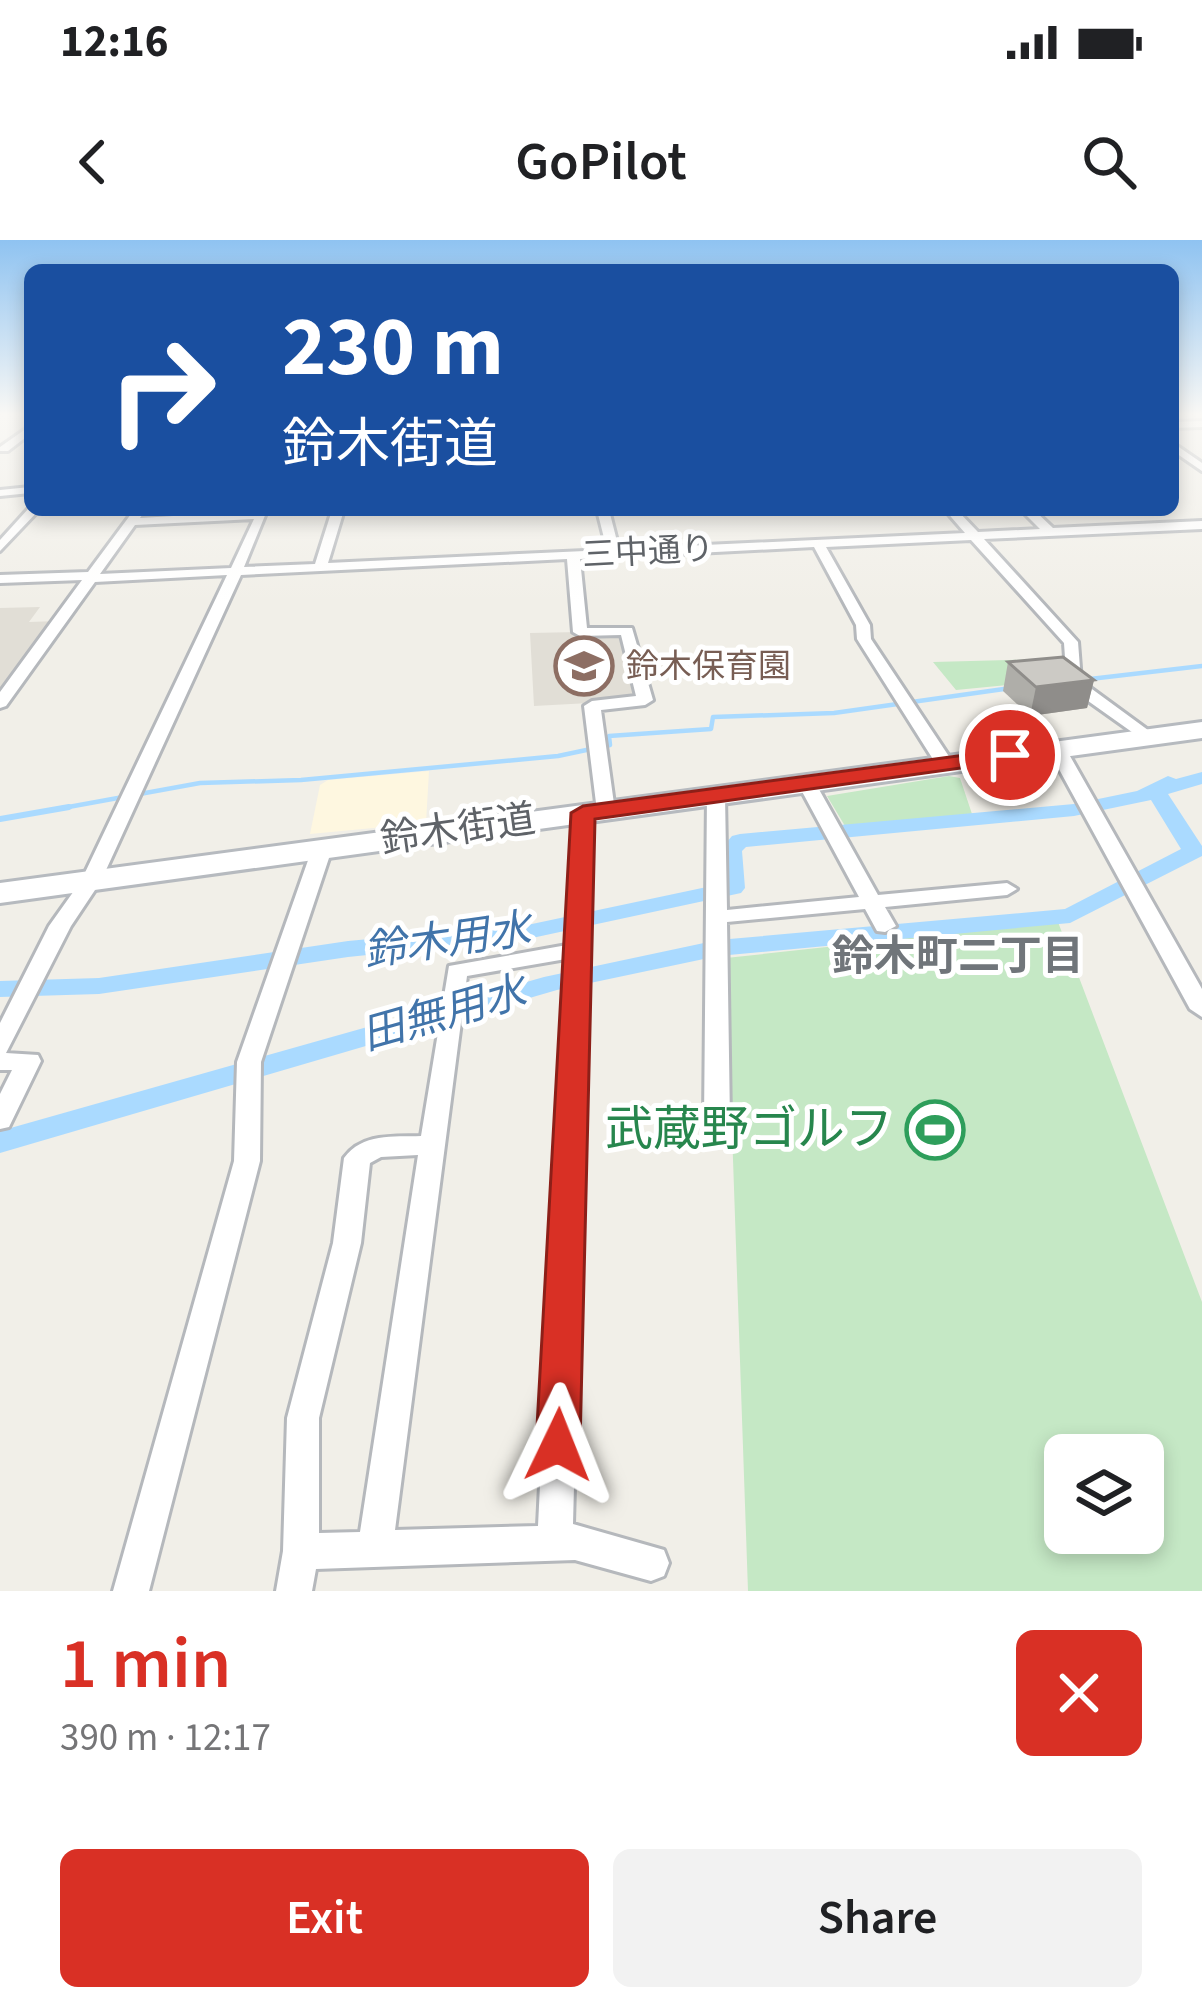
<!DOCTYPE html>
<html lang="en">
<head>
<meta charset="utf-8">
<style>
  body { margin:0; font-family:"Source Sans 3","Noto Sans JP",sans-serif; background:#f2f2f2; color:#202124; height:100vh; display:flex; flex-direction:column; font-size:45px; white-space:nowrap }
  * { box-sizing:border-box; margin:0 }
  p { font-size:39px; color:#757577 }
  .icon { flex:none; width:66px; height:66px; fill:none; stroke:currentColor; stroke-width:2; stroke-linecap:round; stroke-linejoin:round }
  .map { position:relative; height:1351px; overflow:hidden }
  .panel { display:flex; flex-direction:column; background:#fff; flex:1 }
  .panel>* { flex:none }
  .top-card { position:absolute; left:24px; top:24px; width:1155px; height:252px; border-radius:18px; box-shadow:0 6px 18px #0003; background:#1a4fa0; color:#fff; overflow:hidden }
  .tools { position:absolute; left:1044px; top:1194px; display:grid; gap:24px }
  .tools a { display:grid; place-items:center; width:120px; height:120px; border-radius:18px; background:#fff; box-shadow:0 6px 18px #0003; font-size:60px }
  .pin { position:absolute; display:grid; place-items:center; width:102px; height:102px; color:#fff; margin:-51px; border:6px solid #fff; border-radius:50%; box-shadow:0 3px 12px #0007 }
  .me { position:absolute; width:132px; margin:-66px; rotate:2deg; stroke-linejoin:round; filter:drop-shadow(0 0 9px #0008) }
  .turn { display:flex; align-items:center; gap:42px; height:252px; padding:0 60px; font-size:54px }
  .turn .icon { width:156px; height:156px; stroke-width:2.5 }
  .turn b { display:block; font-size:84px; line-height:102px }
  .round { display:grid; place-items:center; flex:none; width:126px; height:126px; border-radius:18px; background:#f2f2f2 }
  .headline { display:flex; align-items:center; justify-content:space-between; height:204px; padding:0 60px }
  h1 { font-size:72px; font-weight:600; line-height:90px; color:#d93025 }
  .action { display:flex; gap:24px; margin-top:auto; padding:24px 60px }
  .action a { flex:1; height:138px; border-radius:18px; background:#d93025; color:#fff; font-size:48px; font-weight:600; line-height:138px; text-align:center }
  .action a+a { background:#f2f2f2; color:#202124 }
  .status { display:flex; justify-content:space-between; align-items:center; height:84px; padding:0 60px; background:#fff; direction:ltr }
  .status svg { height:33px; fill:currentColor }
  header { display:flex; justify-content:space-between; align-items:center; height:156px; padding:0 60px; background:#fff; font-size:54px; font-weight:600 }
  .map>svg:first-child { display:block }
  .commercial { fill:#fef7e0 }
  .education { fill:#e1ded6 }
  .green { fill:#c5e8c5; fill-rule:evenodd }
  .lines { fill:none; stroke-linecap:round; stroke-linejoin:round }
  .stream-far1 { stroke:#aadaff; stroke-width:4.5 }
  .stream { stroke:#aadaff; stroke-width:6 }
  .canal { fill:#aadaff; fill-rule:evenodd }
  .minor-casing { stroke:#b5b8bc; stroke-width:6 }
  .secondary-casing { stroke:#b6babf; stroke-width:6 }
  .minor { fill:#fff; fill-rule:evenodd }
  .secondary { fill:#fff; fill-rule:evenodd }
  .wall { fill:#afaea9 }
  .shaded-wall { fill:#8f8d8a }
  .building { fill:#cccac5; stroke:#8f8d8a; stroke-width:3 }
  .route { fill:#d93025; stroke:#8d1f18; stroke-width:3 }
  .labels { text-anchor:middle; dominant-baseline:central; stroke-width:10; stroke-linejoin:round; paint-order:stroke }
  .far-street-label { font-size:33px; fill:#5f6368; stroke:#fff }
  .far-education-label { font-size:33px; fill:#785e54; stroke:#fff; text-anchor:start }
  .street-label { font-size:39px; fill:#5f6368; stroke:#fff }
  .water-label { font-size:42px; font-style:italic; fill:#4174aa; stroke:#fff }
  .neighbourhood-label { font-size:42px; font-weight:bold; fill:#70757a; stroke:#fff }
  .near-leisure-label { font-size:48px; fill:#27864d; stroke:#fff; text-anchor:end }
</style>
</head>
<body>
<div class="status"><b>12:16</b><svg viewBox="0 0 49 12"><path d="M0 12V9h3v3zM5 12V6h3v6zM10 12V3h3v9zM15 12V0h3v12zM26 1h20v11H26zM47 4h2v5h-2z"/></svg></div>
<header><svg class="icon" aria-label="back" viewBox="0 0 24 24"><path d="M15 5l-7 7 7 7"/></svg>GoPilot<svg class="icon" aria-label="search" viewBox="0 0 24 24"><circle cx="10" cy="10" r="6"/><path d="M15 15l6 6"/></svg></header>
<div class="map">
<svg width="1202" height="1351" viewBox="0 0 1202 1351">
  <rect width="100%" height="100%" fill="#f1efe8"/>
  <path class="commercial" d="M 429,531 L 426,583 L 310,594 L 320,545 L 328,540 Z"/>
  <path class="education" d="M 40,367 L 29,382 L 58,381 L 0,451 L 0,368 Z
    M 627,391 L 645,460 L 534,466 L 530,393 Z"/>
  <path class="green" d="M 1051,419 L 1060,440 L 956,450 L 933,422 Z
    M 949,536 L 960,538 L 972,574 L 845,586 L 827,556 Z
    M 1058,682 L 1202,1062 L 1202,1351 L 748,1351 L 726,718 ZM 1065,1215 L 1143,1215 L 1143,1293 L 1065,1293 Z"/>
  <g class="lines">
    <path class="stream-far1" d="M 1090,439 L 1202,426
      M 52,570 L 200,543 L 301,540 L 558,516 L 610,505 L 609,496 L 711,489 L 713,477 L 834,473 L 1011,448"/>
    <path class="stream" d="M 0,579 L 69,567"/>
    <path class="canal" d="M 1202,532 L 1202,544 L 1168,554 L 1202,606 L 1202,616 L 1070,683 L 718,716 L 557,750 L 0,913 L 0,891 L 544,737 L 718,700 L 1065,669 L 1181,609 L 1151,560 L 1074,576 L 746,607 L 742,611 L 745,648 L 741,653 L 532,698 L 348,717 L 99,754 L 0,757 L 0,741 L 99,738 L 348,701 L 532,684 L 721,644 L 720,610 L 732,596 L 740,594 L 1074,564 L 1137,551 L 1168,536 L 1176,539 Z"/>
    <g class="minor-casing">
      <path id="minor" d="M 1202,181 L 1202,187 L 1173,188 L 1173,182 Z
        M 30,186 L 30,194 L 8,211 L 0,211 L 0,207 Z
        M 1173,203 L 1202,223 L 1202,231 L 1173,211 Z
        M 30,247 L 30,253 L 0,256 L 0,250 Z
        M 29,268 L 39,270 L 0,311 L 0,300 Z
        M 134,270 L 146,270 L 140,278 L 224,273 L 224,270 L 266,273 L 244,327 L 315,324 L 332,270 L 344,270 L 328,323 L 607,310 L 597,270 L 609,270 L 619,309 L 965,293 L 945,270 L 957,270 L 978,292 L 1040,289 L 1021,270 L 1034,270 L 1053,288 L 1202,281 L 1202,289 L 984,299 L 1078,402 L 1081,441 L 1152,493 L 1152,501 L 1146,502 L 1067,446 L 1064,403 L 971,300 L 826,307 L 870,385 L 871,399 L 954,524 L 945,529 L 936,524 L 857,399 L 856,385 L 814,307 L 580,319 L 587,388 L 632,388 L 653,460 L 645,465 L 601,470 L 615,571 L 606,577 L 597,571 L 584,466 L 592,461 L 636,456 L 621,395 L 580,396 L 573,392 L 567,319 L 241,335 L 101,641 L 71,686 L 6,813 L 38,815 L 41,821 L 9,887 L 0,889 L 0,854 L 12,830 L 0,830 L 0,783 L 49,686 L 81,641 L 227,335 L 95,342 L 6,466 L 0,468 L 0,452 L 82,340 L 0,343 L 0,335 L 88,332 ZM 254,279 L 231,328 L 100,334 L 135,285 Z
        M 1057,504 L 1066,509 L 1202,749 L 1202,777 L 1190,769 L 1048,509 Z
        M 807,539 L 816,544 L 878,655 L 1007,643 L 1017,649 L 1007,655 L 885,667 L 896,686 L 885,692 L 877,691 L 865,669 L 727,682 L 730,882 L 726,889 L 717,891 L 708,889 L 704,882 L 707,556 L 716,551 L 725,556 L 727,670 L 859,657 L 798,544 Z
        M 583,567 L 592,573 L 573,1284 L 664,1310 L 669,1323 L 664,1336 L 651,1341 L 575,1320 L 316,1329 L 312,1351 L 276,1351 L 283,1311 L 287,1178 L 333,1003 L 344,918 C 362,893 393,897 421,896 L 449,726 L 567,705 L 574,573 ZM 566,719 L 538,1286 L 395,1290 L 467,736 ZM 418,915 L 360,1292 L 319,1293 L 319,1178 L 361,1003 L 370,923 L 381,917 Z
        M 322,603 L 332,609 L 261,822 L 260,921 L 149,1351 L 113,1351 L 234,921 L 237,822 L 312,609 Z"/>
    </g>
    <g class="secondary-casing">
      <path id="secondary" d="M 1202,482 L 1202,498 L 0,663 L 0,643 Z"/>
    </g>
    <use href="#minor" class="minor"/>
    <use href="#secondary" class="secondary"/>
  </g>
  <path class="wall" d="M 1008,422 L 1094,440 L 1087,468 L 1030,476 L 1003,451 Z"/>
  <path class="shaded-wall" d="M 1094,440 L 1087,468 L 1030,476 L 1036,447 Z"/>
  <path class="building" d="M 1063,417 L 1094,440 L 1036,447 L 1008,422 Z"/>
  <linearGradient id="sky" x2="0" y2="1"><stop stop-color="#8fc3f1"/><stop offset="0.48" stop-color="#f9f8f5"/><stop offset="1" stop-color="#f9f8f5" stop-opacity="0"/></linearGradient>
  <rect width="1202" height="363" fill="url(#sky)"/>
  <path class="route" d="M 1010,509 L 1018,511 L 1018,520 L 595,579 L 580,1205 L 573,1219 L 558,1225 L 543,1219 L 536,1205 L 571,573 L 583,566 Z"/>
  <defs>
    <g id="school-ring" transform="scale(3)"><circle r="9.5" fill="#fff" stroke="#8d6e63" stroke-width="1.5"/><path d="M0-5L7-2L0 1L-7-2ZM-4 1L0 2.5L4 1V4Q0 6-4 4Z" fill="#8d6e63"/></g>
    <g id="stadium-ring" transform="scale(3)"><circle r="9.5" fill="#fff" stroke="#2e9e5b" stroke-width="1.5"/><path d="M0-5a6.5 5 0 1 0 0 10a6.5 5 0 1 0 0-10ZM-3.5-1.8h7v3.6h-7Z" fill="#2e9e5b"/></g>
  </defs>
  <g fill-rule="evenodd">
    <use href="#school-ring" x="584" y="426"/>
    <use href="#stadium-ring" x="935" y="890"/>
  </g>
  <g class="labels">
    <g class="far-street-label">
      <text transform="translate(648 312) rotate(-3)">三中通り</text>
    </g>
    <g class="far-education-label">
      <text x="626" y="426">鈴木保育園</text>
    </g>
    <g class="street-label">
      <text transform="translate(458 590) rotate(-8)">鈴木街道</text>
    </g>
    <g class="water-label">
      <text transform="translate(447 701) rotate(-8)">鈴木用水</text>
      <text transform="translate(444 774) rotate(-16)">田無用水</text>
    </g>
    <g class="neighbourhood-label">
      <text x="958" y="717">鈴木町二丁目</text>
    </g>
    <g class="near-leisure-label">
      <text x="893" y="890">武蔵野ゴルフ</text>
    </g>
  </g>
</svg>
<div class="tools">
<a><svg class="icon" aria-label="layers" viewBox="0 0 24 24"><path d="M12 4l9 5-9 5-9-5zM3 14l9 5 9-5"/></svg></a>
</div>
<div class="pin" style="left:1010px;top:515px;background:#d93025"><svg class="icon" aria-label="arrive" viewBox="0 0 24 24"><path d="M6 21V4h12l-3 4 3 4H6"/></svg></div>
<svg class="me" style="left:558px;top:1205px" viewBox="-20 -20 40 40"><path d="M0-17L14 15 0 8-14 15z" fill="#d93025" stroke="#fff" stroke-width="4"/></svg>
<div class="top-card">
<div class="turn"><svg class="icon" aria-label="right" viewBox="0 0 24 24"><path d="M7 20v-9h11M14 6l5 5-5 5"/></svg><div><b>230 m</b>鈴木街道</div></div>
</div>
</div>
<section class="panel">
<div class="headline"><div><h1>1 min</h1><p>390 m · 12:17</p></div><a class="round" style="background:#d93025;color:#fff"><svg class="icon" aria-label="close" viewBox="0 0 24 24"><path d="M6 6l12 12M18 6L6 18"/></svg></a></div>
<div class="action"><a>Exit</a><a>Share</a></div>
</section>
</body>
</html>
